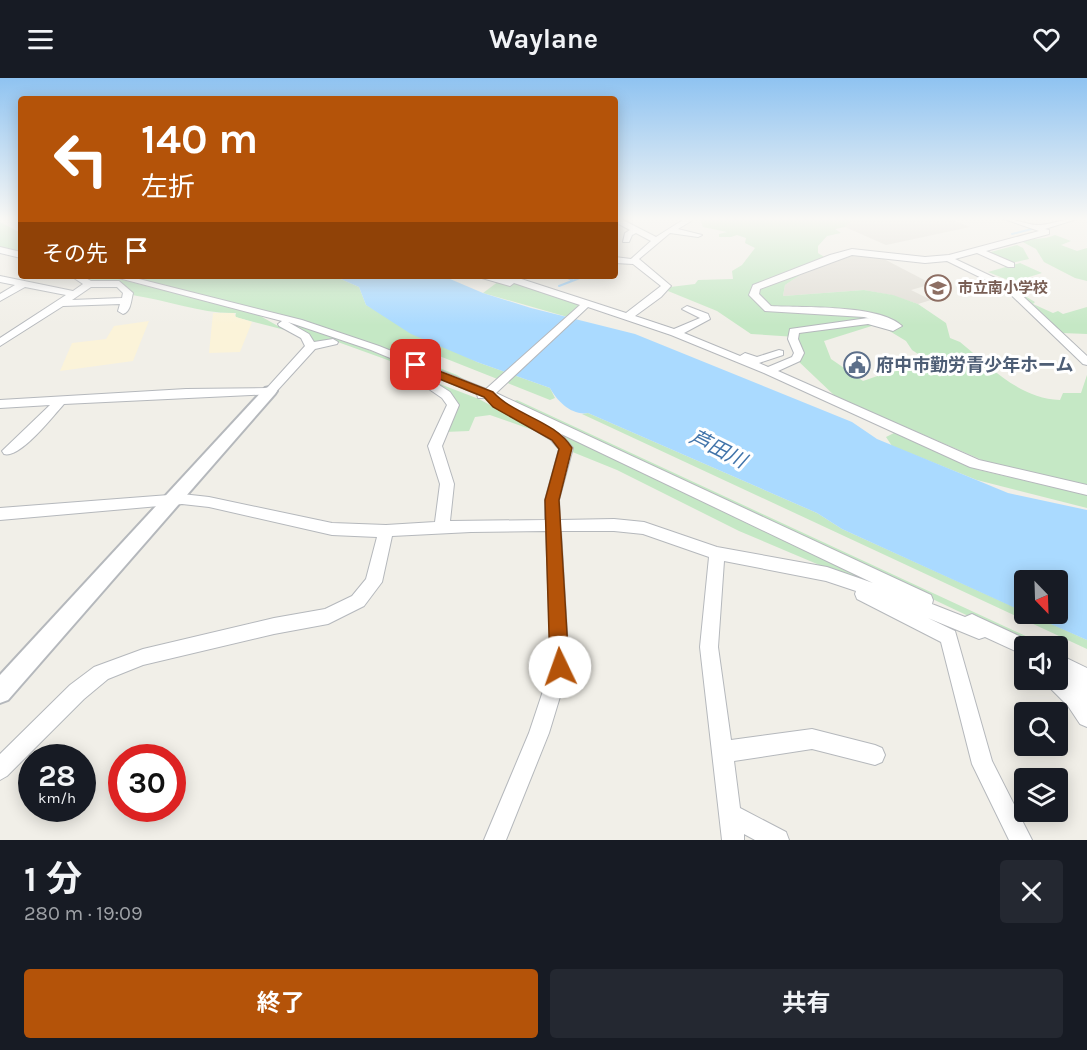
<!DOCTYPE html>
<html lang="ja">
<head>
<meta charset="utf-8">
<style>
  body { margin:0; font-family:Karla,"Noto Sans JP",sans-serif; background:#242831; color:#f1f3f6; height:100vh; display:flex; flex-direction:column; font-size:22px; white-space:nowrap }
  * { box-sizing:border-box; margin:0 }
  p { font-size:20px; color:#9ea1a6 }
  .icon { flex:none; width:33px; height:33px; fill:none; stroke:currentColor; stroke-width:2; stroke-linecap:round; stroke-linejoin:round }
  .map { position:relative; height:762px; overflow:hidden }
  .side { display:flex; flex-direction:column; background:#171b24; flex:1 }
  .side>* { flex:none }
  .hud { position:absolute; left:18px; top:18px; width:600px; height:183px; border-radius:6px; box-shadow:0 3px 15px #0003; background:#b45309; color:#fff; overflow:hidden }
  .needle { width:39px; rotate:157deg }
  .controls { position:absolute; left:1014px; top:492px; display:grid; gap:12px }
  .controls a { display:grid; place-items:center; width:54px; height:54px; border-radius:6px; background:#171b24; box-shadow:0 3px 15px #0003; font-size:30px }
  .speed { position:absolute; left:18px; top:666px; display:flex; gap:12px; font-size:30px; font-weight:700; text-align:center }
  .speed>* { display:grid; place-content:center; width:78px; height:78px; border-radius:50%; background:#171b24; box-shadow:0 3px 15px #0003; line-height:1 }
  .speed small { font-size:15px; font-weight:400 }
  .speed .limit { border:9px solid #d22; background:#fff; color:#111 }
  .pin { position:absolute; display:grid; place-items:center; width:51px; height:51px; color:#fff; margin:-26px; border-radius:12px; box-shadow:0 3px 9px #0006 }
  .me { position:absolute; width:66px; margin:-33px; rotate:357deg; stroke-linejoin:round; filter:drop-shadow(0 0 4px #0008) }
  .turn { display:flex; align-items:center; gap:21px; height:126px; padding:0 24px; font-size:27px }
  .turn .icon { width:78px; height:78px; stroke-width:2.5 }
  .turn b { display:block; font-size:42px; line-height:51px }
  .then { display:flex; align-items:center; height:57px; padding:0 24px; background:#0003; gap:12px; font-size:22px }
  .round { display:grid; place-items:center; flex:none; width:63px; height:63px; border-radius:6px; background:#242831 }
  .headline { display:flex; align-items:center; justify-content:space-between; height:102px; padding:0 24px }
  h1 { font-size:36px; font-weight:700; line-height:45px }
  .cta { display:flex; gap:12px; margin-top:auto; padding:12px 24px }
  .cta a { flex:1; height:69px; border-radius:6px; background:#b45309; color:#fff; font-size:24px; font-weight:700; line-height:69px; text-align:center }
  .cta a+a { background:#242831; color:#f1f3f6 }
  header { display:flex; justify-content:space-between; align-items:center; height:78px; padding:0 24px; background:#171b24; font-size:27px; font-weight:700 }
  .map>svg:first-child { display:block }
  .education { fill:#e1ded6 }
  .green { fill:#c5e8c5; fill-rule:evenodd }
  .sand { fill:#fbf3d9 }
  .water { fill:#aadaff }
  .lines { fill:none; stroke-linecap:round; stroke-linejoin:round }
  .stream { stroke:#aadaff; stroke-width:2 }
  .minor-casing { stroke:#b5b8bc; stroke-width:2 }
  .tertiary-casing { stroke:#b5b8bc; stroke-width:4 }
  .minor { fill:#fff; fill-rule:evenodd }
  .tertiary { fill:#fff; fill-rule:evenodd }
  .route { fill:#b45309; stroke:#753606; stroke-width:1.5 }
  .labels { text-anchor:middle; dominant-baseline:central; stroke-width:6; stroke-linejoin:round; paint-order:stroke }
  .far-education-label { font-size:15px; font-weight:bold; fill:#785e54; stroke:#fff; text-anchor:start }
  .service-label { font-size:18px; font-weight:bold; fill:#4e5e75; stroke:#fff; text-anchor:start }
  .water-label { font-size:20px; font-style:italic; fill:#4174aa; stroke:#fff }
</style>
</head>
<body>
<header><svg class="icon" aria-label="menu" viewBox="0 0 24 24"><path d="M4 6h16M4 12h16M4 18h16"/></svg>Waylane<svg class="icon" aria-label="heart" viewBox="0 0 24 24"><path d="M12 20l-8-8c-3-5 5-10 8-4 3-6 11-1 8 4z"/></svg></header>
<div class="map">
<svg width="1087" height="762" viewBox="0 0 1087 762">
  <rect width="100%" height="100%" fill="#f1efe8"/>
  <path class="education" d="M 853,140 L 949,140 L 970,149 L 886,167 L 845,149 Z
    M 852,176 L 882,180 L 932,206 L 911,212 L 931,222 L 918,226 L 891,217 L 864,212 L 783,218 L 785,207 L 797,199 L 813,190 Z"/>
  <path class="green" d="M 700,140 L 853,140 L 845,149 L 835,151 L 841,155 L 827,158 L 818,168 L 818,175 L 826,180 L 785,207 L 783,218 L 864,212 L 893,217 L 918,226 L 946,245 L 950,260 L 960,264 C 991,289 1018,320 1060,322 L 1063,315 L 1081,315 L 1087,297 L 1087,408 L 989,385 L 836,319 L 796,281 L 804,273 L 796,259 L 751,256 L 717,233 L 668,213 L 670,209 L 695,206 L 698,202 L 733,201 L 732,193 L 742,187 L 755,170 L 745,165 L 746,160 L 737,157 L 731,159 L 719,159 L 719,156 L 727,154 L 703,149 ZM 878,246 L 906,263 L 912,272 L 936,288 L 889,294 L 863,303 L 831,281 L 824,263 Z
    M 0,144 L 21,155 L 21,174 L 0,169 Z
    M 1055,157 L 1071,163 L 1061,167 L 1077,173 L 1087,170 L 1087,203 L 1075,200 L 1044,184 L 1036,171 L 1021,163 C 1032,160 1044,162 1055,157 Z
    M 1017,167 L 1023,170 L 1029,181 L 1011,185 L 987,175 Z
    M 1020,185 L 1042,195 L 1013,204 L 988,194 Z
    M 82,198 L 107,198 L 255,235 L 285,252 L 235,239 L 236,235 C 202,236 166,222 132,217 L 121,205 L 92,204 Z
    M 125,198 L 334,198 L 359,209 L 366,227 L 477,284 L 550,310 L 555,320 L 550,322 L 409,266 L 395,272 L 457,297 L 473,307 L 302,242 Z
    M 480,198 L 503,198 L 581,227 L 571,240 L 483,215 L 499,203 Z
    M 1025,218 L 1035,224 L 1033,226 L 1053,235 L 1058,233 L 1063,236 L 1087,229 L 1087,256 L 1062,255 L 1022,220 Z
    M 280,242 L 338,260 L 476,314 L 335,263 L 316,264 Z
    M 424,300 L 479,321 L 541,355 L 490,337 L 475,339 L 469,353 L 444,354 L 456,328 Z
    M 517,322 L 1047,568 L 1032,568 L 514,323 Z
    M 508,330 L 937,531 L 953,551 L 953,557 L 817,486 L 739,453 L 617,392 L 570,373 L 558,358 Z
    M 588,335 L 817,435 L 842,451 L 1087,562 L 1087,571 L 582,336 Z
    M 896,354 L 979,392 L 1087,417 L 1087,430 L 977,402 L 892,368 L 886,359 Z"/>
  <path class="sand" d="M 213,235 L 234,235 L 236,239 L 252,244 L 240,274 L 209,275 Z
    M 149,243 L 133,283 L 60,293 L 72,265 L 106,261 L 114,248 Z"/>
  <path class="water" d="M 334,198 L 443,198 L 483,215 L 531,230 L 635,256 L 852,344 L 877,361 L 1008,415 L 1087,432 L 1087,562 L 1028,536 L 1058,536 L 1058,502 L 1024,502 L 1024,534 L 842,451 L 817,435 L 588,335 C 572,338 557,323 550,310 L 477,284 L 411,256 L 366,227 L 359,209 Z"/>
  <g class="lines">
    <path class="stream" d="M 1012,156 L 1032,151
      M 564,198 L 572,202
      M 559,208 L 585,198"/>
    <g class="minor-casing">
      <path id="minor" d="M 615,140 L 619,140 L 656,159 L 686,140 L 696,140 L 678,151 L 702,157 L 698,159 L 670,155 L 639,181 L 671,208 L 661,219 L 635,238 L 674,251 L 700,240 L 682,231 L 687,228 L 708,236 L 710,241 L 684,255 L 740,278 L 745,275 L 757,279 L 779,272 L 783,273 L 783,277 L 759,285 L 768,289 L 792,279 L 794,275 L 788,261 L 790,251 L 868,240 L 879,243 L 864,239 L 765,233 L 749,217 L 753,207 L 830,177 L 852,171 L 925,179 L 949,177 L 1039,153 L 1001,140 C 1014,140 1029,148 1040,147 C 1054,146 1066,140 1080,140 L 1045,151 L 1049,152 L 1049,156 L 986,173 L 1014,185 L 1014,189 L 1008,189 L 977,175 L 955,181 L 1012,208 L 1087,278 L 1087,287 L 1083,286 L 1006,212 L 947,183 L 925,185 L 852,177 L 760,211 L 759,216 L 771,228 C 803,230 879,226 902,248 L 893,253 L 868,246 L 799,255 L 798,261 L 804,275 L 800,283 L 778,293 L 979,382 L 1087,407 L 1087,417 L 970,389 L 764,295 L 671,257 L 588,229 L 496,315 L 931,517 L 933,522 L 932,526 L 965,539 L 972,536 L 978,539 L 1030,563 L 1033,568 L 1024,568 L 1024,577 L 985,559 L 979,561 L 928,540 L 955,553 L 992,683 L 1032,762 L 1009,762 L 972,686 L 941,564 L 857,521 L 855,516 L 856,513 L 826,503 L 724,483 L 718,569 L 731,662 L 812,651 L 875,667 L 882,670 L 885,677 L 882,684 L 875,687 L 812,671 L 734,683 L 740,730 L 786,754 L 789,762 L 755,762 L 744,756 L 744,762 L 722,762 L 700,569 L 709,479 L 643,456 L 614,453 L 561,453 L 569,589 L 549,655 L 506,762 L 484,762 L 529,655 L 551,589 L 546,453 L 471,454 L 392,458 L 382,504 L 364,528 L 328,546 L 274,556 L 143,587 L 108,601 L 84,621 L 7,698 L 0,702 L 0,676 L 70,607 L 94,589 L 143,571 L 274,540 L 325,531 L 352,518 L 366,501 L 377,459 L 332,457 L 209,429 L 182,426 L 0,442 L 0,430 L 182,416 L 209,419 L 332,445 L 386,447 L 435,444 L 440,406 L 428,368 L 447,327 L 442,320 L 413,300 L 413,296 L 419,294 L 450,314 L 459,327 L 442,368 L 454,406 L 450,443 L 545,442 L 545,422 L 559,371 L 551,362 L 531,350 L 529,347 L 535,343 L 487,320 L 478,320 L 477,316 L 371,272 L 288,244 L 309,256 L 314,264 L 333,261 L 338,264 L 337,266 L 315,271 L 274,316 L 64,326 C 53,338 20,381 4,376 L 2,373 L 50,327 L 0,330 L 0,322 L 186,311 L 267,310 L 305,268 L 301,260 L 279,248 L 278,246 L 282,243 L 111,198 L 127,198 L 302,242 L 379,268 L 486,311 L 580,227 L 514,205 L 510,208 L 475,198 L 500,200 L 498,198 L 512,198 L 626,235 L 661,208 L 633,186 L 615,185 L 615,179 L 631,181 L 651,163 L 636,155 L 632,157 L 629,164 L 623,164 L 625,155 L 630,152 L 615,144 ZM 553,352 L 873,505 L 827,489 L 717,469 L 644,444 L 614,441 L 560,442 L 559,422 L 573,370 L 561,356 Z
        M 0,169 L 21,174 L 21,180 L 0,175 Z
        M 0,198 L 73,213 L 83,206 L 71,198 L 82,198 L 91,203 L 119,203 L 133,215 C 131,222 131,234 123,236 L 118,233 L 120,226 L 63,228 L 0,268 L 0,260 L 66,217 L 25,209 L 0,223 L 0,216 L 15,207 L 0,204 ZM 91,209 L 117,209 L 123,215 L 122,220 L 72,222 Z
        M 1058,576 L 1087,590 L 1087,649 L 1080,646 L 1068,628 L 1048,608 L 1046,602 L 1058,602 Z"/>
    </g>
    <g class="tertiary-casing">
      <path id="tertiary" d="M 270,309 L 277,313 L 275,316 L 8,622 L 0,625 L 0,597 L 265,310 Z"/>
    </g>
    <use href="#minor" class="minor"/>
    <use href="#tertiary" class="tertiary"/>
  </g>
  <linearGradient id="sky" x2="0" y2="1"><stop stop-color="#8fc3f1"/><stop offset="0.57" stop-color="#f9f8f5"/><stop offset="1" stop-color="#f9f8f5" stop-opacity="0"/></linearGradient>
  <rect width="1087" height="247" fill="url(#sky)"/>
  <path class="route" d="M 416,284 L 493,314 C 515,338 554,342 572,370 L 559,422 L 569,589 L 566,595 L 560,598 L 553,595 L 550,589 L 545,422 L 559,371 L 552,362 L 493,329 L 484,319 L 412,290 L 412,285 Z"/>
  <defs>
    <g id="school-ring" transform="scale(1.35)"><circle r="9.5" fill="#fff" stroke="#8d6e63" stroke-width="1.5"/><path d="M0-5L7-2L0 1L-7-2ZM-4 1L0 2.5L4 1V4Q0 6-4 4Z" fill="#8d6e63"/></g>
    <g id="civic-ring" transform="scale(1.35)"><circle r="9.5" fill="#fff" stroke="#5c6f8a" stroke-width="1.5"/><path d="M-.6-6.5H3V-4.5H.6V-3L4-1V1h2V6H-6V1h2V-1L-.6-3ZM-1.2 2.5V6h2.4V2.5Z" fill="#5c6f8a"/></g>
  </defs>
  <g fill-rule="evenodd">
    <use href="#school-ring" x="938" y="210"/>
    <use href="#civic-ring" x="857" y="287"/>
  </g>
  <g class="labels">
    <g class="far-education-label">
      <text x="958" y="210">市立南小学校</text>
    </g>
    <g class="service-label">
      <text x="876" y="287">府中市勤労青少年ホーム</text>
    </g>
    <g class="water-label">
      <text transform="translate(718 371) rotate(27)">芦田川</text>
    </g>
  </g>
</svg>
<div class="controls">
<a><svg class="needle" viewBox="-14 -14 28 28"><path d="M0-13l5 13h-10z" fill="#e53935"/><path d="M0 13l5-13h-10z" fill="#9ea1a6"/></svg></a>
<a><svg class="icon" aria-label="sound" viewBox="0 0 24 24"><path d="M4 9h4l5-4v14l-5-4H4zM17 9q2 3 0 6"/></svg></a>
<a><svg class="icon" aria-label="search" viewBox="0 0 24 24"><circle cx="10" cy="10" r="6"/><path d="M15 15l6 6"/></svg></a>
<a><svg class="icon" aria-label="layers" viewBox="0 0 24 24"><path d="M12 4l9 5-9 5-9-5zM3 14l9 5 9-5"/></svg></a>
</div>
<div class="speed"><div>28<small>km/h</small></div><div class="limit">30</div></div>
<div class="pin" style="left:416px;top:287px;background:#d93025"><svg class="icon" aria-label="arrive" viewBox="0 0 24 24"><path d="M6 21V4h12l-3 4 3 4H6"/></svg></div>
<svg class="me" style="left:560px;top:589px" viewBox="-20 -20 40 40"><circle r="19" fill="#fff"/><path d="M0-13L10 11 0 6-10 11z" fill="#b45309"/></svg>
<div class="hud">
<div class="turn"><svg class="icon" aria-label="left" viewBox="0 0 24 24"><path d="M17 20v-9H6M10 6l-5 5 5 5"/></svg><div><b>140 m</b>左折</div></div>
<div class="then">その先<svg class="icon" aria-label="arrive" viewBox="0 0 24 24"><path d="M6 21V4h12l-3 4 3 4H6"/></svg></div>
</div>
</div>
<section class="side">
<div class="headline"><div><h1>1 分</h1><p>280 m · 19:09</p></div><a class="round"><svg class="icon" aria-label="close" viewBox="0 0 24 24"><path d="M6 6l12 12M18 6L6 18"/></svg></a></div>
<div class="cta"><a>終了</a><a>共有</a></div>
</section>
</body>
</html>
